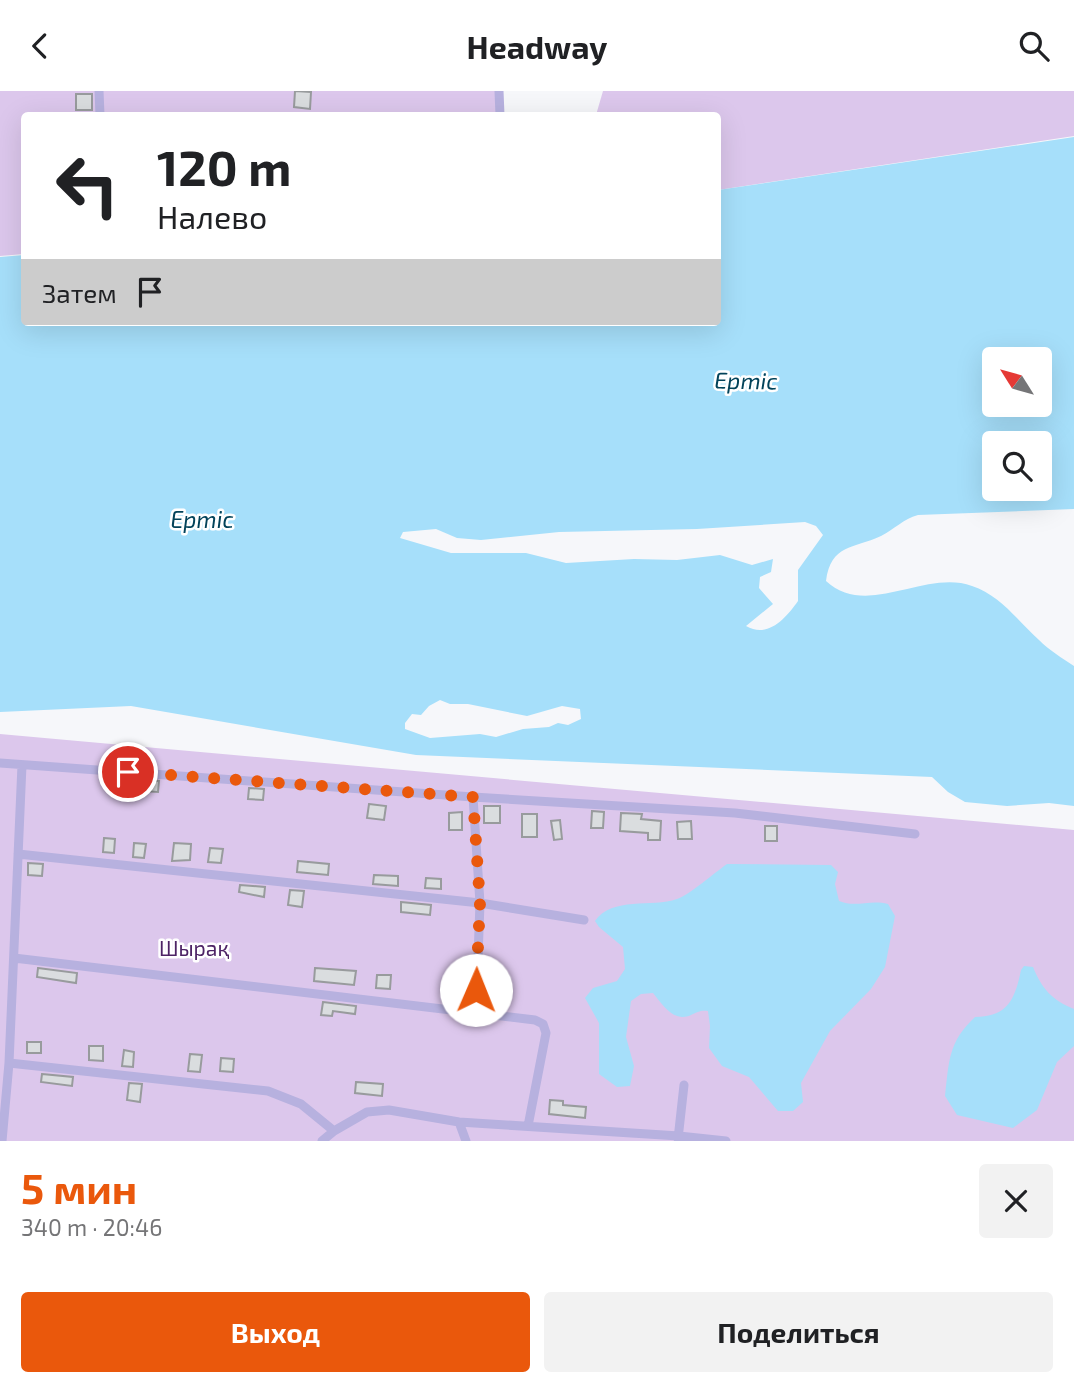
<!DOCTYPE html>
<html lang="ru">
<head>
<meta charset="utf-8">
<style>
  body { margin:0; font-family:"Exo 2",sans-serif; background:#f2f2f2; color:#202124; height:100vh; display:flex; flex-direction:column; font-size:26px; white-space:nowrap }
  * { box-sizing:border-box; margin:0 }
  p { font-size:23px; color:#757577 }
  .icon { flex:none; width:38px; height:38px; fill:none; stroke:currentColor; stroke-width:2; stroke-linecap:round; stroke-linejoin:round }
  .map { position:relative; height:1050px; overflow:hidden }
  .drawer { display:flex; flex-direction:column; background:#fff; flex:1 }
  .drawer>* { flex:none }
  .hud { position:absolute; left:21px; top:21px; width:700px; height:214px; border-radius:7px; box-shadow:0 7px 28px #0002; background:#fff; color:#202124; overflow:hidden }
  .needle { width:46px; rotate:307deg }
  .controls { position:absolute; left:982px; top:256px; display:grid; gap:14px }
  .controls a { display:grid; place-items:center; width:70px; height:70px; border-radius:7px; background:#fff; box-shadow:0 7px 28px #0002; font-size:35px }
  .pin { position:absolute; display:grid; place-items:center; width:60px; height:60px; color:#fff; margin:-30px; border:4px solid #fff; border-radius:50%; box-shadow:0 2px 7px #0007 }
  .me { position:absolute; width:77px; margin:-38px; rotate:1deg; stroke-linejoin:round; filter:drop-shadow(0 0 5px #0008) }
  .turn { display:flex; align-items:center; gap:24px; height:147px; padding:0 21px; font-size:32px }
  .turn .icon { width:91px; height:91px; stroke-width:2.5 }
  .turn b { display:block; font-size:49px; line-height:60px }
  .then { display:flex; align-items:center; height:66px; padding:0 21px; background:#0003; gap:14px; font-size:26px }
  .round { display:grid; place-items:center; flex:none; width:74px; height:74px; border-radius:7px; background:#f2f2f2 }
  .overview { display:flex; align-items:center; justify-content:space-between; height:119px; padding:0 21px }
  h1 { font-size:42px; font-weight:700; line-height:52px; color:#ea580c }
  .action { display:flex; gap:14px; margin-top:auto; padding:14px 21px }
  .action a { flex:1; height:80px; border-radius:7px; background:#ea580c; color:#fff; font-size:28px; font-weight:700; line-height:80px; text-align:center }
  .action a+a { background:#f2f2f2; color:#202124 }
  header { display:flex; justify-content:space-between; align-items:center; height:91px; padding:0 21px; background:#fff; font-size:32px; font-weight:700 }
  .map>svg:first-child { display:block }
  .green { fill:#dcc7ec }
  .water { fill:#a6dffa; fill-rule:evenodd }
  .building { fill:#dadddf; stroke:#989b9d; stroke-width:2 }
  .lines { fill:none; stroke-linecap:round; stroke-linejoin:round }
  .street { stroke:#b7b1df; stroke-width:9 }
  .route { stroke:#ea580c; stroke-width:12; stroke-dasharray:0 21.6 }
  .labels { text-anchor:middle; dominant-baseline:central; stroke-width:5; stroke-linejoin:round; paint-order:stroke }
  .park-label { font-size:21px; fill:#4d2365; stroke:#fff }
  .water-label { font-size:23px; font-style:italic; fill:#02435a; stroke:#fff }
</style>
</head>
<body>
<header><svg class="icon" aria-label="back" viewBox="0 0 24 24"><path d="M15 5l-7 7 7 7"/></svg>Headway<svg class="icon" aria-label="search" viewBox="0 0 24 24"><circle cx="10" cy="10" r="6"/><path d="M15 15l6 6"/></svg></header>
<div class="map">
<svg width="1074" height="1050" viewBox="0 0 1074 1050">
  <rect width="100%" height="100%" fill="#f6f7fa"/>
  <path class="green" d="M 0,0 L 498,0 L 499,24 L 24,24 L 24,163 L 0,165 Z
    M 603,0 L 1074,0 L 1074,45 L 718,99 L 718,24 L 596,24 Z
    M 0,643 L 1074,739 L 1074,1050 L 0,1050 Z"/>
  <path class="water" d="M 1074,46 L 1074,418 L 918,424 C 903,428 895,438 881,445 C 853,458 831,453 826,490 C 867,528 925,478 972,495 C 1000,504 1018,530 1039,549 C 1049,559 1062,567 1074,575 L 1074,715 L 1049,712 L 1007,715 L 965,711 L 948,701 L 932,686 L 416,664 L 131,615 L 0,621 L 0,166 L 24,164 L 24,231 L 718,231 L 718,99 ZM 994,268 L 1040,268 L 1040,313 L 994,313 ZM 994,352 L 1040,352 L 1040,397 L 994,397 ZM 805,431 L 816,435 L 823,444 L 798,479 L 798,510 C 786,527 768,548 746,535 L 773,513 L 759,497 L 760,486 L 771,481 L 773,468 L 752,474 L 720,464 L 677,469 L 634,468 L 566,472 L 526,462 L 451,462 L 400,447 L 403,441 L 436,438 L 457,447 L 481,449 L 559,441 L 697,438 ZM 440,609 L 450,613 L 468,613 L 527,625 L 562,615 L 580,618 L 581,628 L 568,634 L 558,632 L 549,636 L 523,638 L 496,646 L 480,643 L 430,647 L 405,638 L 405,632 L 412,623 L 421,624 L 429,615 Z
    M 727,773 L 831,774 L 838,781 L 835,793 L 839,810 C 856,817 870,808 888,813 L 895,825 L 885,876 L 871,898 L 830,940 L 801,992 L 803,1011 L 793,1020 L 778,1020 L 749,986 L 722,975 L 709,957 L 710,935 L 708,920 C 700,919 698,921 691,924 C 674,932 663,914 653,902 L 641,903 L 631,910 L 626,946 L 634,975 L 630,995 L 617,996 L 599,983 L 599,932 L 585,907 L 593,897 L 617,890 L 625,878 L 623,856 L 599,836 L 595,830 C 612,805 652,817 677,808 C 691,803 714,782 727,773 Z
    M 1024,875 L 1033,876 C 1042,898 1052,909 1074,918 L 1074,955 L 1057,971 L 1037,1019 L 1013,1037 L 957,1024 L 945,1005 C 949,971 948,951 975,926 C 1008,926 1015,908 1021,879 Z"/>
  <path class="building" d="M 295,0 L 311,1 L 310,18 L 294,16 Z
    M 76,3 L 92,3 L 92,19 L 76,19 Z
    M 126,688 L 159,690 L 158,701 L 126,699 Z
    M 249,697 L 264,698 L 263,709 L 248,708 Z
    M 369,713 L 386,715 L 384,729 L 367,727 Z
    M 484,715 L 500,715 L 500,732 L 484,732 Z
    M 592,720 L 604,721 L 603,737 L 591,737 Z
    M 462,721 L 462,739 L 449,739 L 449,722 Z
    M 621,722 L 642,723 L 641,728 L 661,730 L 660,749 L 648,749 L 648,742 L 620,740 Z
    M 522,723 L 537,723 L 537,746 L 522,746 Z
    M 560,729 L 562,748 L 554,749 L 551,730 Z
    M 691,730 L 692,748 L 678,748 L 677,731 Z
    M 765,735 L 777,735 L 777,750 L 765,750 Z
    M 104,747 L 115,748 L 114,762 L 103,761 Z
    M 134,752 L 146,753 L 144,767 L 133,766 Z
    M 174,752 L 191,753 L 190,769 L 172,770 Z
    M 210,757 L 223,758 L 221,772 L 208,771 Z
    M 298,770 L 329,773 L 328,784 L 297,781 Z
    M 28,772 L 43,773 L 42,785 L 28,784 Z
    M 374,784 L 398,785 L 398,795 L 373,793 Z
    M 426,787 L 441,788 L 441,798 L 425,797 Z
    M 240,794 L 265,796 L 264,806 L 239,801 Z
    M 290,799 L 304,800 L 302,816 L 288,814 Z
    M 401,811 L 431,814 L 430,824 L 401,821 Z
    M 38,877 L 77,882 L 76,892 L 37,886 Z
    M 315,877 L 356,880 L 354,894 L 314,890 Z
    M 377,884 L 391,884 L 390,898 L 376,897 Z
    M 323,911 L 356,915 L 355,923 L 333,920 L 332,925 L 321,924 Z
    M 27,951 L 41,951 L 41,962 L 27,962 Z
    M 89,955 L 103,955 L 103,970 L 89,969 Z
    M 124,959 L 134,961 L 133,976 L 122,975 Z
    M 190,963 L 202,964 L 200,981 L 188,980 Z
    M 221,967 L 234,968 L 233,981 L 220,980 Z
    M 42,983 L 73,986 L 72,995 L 41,991 Z
    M 356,991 L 383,993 L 382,1005 L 355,1002 Z
    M 129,992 L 142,993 L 140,1011 L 127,1009 Z
    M 550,1009 L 563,1010 L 563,1014 L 586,1016 L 585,1027 L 549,1023 Z"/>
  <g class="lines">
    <path class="street" d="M 99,0 L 100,24
      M 499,0 L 500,24
      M 0,672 L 473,706 L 735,722 L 915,743
      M 473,706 L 480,812 L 476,921
      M 18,763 L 480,812 L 584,829
      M 14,867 L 535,929 L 543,933 L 546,942 L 528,1035
      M 9,972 L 268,1000 L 301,1013 L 334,1040
      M 459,1031 L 466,1050
      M 678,1048 L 684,994
      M 2,1050 L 9,972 L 22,674
      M 322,1050 L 334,1040 L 367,1021 L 389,1019 L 459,1031 L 679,1045 L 726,1050"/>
  </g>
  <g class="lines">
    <path class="route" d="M 128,681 L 473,706 L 480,812 L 476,899"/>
  </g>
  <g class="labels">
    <g class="park-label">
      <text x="194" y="856">Шырақ</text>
    </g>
    <g class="water-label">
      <text transform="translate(746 289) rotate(1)">Ертіс</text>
      <text x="202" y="428">Ертіс</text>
    </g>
  </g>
</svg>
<div class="controls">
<a><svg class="needle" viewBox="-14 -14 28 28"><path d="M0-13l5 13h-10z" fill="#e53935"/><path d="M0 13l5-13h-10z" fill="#757577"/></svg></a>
<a><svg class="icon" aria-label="search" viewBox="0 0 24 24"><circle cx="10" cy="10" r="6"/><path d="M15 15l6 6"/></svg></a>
</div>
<div class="pin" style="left:128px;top:681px;background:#d93025"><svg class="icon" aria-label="arrive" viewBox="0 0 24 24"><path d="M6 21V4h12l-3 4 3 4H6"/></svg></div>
<svg class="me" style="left:476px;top:899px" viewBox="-20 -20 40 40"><circle r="19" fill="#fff"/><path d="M0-13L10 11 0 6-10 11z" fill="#ea580c"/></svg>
<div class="hud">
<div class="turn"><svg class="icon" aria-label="left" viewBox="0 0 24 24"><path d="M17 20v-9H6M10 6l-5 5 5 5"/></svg><div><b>120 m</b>Налево</div></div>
<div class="then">Затем<svg class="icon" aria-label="arrive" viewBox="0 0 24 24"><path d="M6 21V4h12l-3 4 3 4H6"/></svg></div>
</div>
</div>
<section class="drawer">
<div class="overview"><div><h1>5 мин</h1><p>340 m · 20:46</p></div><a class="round"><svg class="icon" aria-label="close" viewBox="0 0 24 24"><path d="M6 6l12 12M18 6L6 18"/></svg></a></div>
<div class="action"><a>Выход</a><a>Поделиться</a></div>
</section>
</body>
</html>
